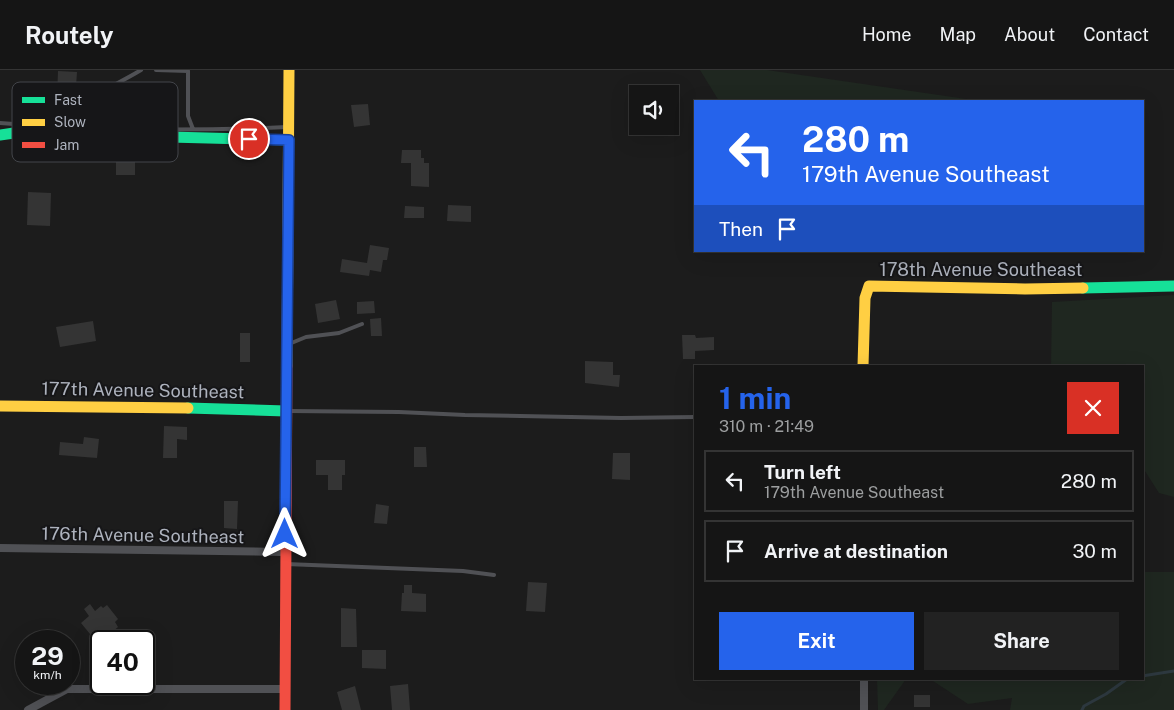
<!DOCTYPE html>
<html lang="en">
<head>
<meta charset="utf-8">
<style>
  body { margin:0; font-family:"Public Sans",sans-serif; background:#222; color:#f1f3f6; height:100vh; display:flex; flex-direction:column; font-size:19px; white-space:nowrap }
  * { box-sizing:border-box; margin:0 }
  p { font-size:16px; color:#9d9fa0 }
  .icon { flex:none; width:28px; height:28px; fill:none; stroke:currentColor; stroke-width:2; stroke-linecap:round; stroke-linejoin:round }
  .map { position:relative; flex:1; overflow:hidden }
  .panel { position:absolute; left:694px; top:295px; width:450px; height:315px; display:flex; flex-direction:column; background:#151515; border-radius:0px; box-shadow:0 5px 20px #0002,0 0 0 1px #343434 }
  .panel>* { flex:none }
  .guide { position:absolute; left:694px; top:30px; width:450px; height:152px; border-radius:0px; box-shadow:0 5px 20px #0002,0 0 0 1px #343434; background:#2563eb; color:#fff; overflow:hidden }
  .buttons { position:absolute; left:629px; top:15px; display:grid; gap:10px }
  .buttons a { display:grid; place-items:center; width:50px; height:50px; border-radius:0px; background:#151515; box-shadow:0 5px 20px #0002,0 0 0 1px #343434; font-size:25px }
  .speed { position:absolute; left:15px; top:560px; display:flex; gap:10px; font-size:25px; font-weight:700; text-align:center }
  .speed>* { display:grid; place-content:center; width:65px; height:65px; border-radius:50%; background:#151515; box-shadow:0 5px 20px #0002,0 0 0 1px #343434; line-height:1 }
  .speed small { font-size:12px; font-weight:400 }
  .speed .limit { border:2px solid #111; border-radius:8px; background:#fff; color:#111 }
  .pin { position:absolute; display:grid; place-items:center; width:42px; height:42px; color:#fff; margin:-21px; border:2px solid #fff; border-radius:50%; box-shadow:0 1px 5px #0007 }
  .me { position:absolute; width:55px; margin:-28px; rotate:0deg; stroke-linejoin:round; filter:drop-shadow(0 0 4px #0008) }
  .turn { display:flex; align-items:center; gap:18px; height:105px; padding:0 25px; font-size:22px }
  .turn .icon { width:65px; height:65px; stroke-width:2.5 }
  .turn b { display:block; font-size:35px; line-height:42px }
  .then { display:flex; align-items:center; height:48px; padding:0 25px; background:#0003; gap:10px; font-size:19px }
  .round { display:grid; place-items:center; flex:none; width:52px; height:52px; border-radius:0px; background:#222 }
  .head { display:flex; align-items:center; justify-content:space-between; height:85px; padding:0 25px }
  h1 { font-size:30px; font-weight:700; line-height:38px; color:#2563eb }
  .primary-button { display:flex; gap:10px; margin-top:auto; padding:10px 25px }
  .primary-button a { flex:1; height:58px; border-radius:0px; background:#2563eb; color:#fff; font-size:20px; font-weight:700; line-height:58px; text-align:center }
  .primary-button a+a { background:#222; color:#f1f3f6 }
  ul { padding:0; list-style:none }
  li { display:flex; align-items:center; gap:15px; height:62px; margin:0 10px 8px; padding:0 15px; border:2px solid #343434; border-radius:0px }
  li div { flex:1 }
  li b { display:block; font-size:19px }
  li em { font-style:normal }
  header { display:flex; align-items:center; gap:30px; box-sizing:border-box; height:70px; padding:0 25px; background:#151515; border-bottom:1px solid #343434 }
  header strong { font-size:24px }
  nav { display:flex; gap:28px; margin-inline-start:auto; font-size:18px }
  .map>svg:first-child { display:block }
  .green { fill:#1f2720 }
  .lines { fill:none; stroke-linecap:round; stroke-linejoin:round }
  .stream { stroke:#2d383f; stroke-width:3 }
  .building { fill:#343434 }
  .lane { stroke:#505155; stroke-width:4 }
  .street { stroke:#505155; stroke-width:8 }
  .fast { stroke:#16e098; stroke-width:11 }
  .slow { stroke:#ffcf43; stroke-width:11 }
  .jam { stroke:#f24e42; stroke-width:11 }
  .route-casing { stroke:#184099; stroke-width:12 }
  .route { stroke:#2563eb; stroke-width:9 }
  .labels { text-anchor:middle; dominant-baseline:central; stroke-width:4; stroke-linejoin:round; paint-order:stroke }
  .street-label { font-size:18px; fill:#adb2bd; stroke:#161618 }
  .key { fill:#161618; stroke:#43454a; stroke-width:1 }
  .key-label { font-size:14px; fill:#adb2bd }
</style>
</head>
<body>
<header>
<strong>Routely</strong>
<nav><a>Home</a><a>Map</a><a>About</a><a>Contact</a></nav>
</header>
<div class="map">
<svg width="1174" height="640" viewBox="0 0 1174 640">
  <rect width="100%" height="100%" fill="#1c1c1c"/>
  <path class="green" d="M 700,0 L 767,0 L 980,31 L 719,31 Z
    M 1174,225 L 1174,427 L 1159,423 L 1143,398 L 1142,296 L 1051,296 L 1052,232 Z
    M 1143,502 L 1174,502 L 1174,640 L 1010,640 L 1012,628 L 968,634 L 930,609 L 1142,609 Z
    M 877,609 L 906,609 L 884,640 L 878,640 Z"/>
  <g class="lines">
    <path class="stream" d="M 1142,606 L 1174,601
      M 1082,640 L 1084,636 L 1106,624 L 1127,609"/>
  </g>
  <path class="building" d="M 58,1 L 77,2 L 75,30 L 57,28 Z
    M 368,34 L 370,55 L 354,57 L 351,35 Z
    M 402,80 L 421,80 L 421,88 L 424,88 L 424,93 L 429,93 L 429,117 L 411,116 L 411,93 L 401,93 Z
    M 116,87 L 135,87 L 135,105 L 116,105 Z
    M 28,122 L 51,123 L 50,156 L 27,155 Z
    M 448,135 L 471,136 L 471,152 L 447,151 Z
    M 405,136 L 424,137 L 424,148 L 404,148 Z
    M 370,175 L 389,178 L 387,190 L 383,190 L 381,202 L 370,200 L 369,206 L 340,202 L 342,189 L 367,193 Z
    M 336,230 L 340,249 L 318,253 L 315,234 Z
    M 374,231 L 375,243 L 357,244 L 357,232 Z
    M 381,248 L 382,266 L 371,266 L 370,249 Z
    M 93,251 L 96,271 L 60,277 L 56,257 Z
    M 240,263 L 250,263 L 250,292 L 240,292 Z
    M 682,265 L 695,265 L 696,268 L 714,267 L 714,280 L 695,281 L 695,289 L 683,289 Z
    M 585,291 L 613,292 L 613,305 L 620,305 L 619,317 L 585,313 Z
    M 164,356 L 187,357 L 187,370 L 177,369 L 177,388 L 163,388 Z
    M 84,367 L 99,369 L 97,388 L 59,385 L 60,372 L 83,374 Z
    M 414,377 L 426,377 L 427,397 L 414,397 Z
    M 613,383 L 630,383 L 630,410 L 612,409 Z
    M 316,390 L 345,390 L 345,405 L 342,405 L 342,420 L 328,420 L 328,405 L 316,405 Z
    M 224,431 L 238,431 L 237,459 L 224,458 Z
    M 376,434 L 389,436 L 387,454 L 374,453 Z
    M 528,512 L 547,513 L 545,542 L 526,541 Z
    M 404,515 L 412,515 L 412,523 L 426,524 L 426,542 L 401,541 L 402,523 L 404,523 Z
    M 90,534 L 95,541 L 101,536 L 103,538 L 107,535 L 118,549 L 115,552 L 118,557 L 111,563 L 112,565 L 104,571 L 101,571 L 99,575 L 81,553 L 89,546 L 84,539 Z
    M 341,538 L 356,539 L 357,577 L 341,577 Z
    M 362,580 L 386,580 L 386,599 L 362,598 Z
    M 408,614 L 410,640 L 392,640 L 390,616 Z
    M 355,616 L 361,640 L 342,640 L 337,622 Z
    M 914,625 L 930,625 L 930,637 L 914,637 Z"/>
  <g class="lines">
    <path class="lane" d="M 156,0 L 188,1 L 188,46 L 193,59
      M 0,53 C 95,61 192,61 287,57
      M 69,57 L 72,41 C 93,24 118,14 141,0
      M 289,274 L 306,267 L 339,263 L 362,254
      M 288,341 L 399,342 L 465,345 L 621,348 L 695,347
      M 286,494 L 463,501 L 494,505"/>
    <path class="street" d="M 0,478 L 285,482
      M 28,640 L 67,619 L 285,619
      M 864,640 L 864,609"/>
    <path class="fast" d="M 0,65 L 14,63 L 289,70
      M 1083,218 L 1174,216
      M 188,338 L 286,341"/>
    <path class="slow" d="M 287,296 L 289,0
      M 863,296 L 865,228 L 869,216 L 1025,219 L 1083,218
      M 0,336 L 188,338"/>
    <path class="jam" d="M 285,640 L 287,296"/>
  </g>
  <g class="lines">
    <g class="route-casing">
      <path id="route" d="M 249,69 L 289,70 L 285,464"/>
    </g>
    <use href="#route" class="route"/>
  </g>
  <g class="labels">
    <g class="street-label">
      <text x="981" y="199">178th Avenue Southeast</text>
      <text transform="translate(143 320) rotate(1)">177th Avenue Southeast</text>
      <text transform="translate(143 465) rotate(1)">176th Avenue Southeast</text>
    </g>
  </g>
  <rect x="12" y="12" width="166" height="80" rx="8" class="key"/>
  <rect x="22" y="27" width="23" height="6" fill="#16e098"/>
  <rect x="22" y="49" width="23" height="7" fill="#ffcf43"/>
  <rect x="22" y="72" width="23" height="6" fill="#f24e42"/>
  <g class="key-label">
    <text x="54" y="35">Fast</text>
    <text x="54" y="57">Slow</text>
    <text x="54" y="80">Jam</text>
  </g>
</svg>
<div class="buttons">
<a><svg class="icon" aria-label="sound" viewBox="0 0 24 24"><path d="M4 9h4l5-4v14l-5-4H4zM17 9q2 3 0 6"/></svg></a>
</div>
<div class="speed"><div>29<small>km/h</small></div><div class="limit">40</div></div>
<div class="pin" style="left:249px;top:69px;background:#d93025"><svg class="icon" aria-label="arrive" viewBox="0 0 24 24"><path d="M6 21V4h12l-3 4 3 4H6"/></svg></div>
<svg class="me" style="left:285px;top:464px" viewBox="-20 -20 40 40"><path d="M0-17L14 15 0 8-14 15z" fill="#2563eb" stroke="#fff" stroke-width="4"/></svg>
<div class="guide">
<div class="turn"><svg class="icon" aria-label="left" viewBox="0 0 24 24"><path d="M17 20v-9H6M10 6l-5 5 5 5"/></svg><div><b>280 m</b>179th Avenue Southeast</div></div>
<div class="then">Then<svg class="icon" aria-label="arrive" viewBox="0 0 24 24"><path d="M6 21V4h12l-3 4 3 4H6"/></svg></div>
</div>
<section class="panel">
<div class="head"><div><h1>1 min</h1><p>310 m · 21:49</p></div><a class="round" style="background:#d93025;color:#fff"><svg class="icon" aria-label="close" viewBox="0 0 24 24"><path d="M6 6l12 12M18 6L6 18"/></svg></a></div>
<ul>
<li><svg class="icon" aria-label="left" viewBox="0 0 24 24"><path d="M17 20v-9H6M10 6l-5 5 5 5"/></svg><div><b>Turn left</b><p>179th Avenue Southeast</p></div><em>280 m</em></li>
<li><svg class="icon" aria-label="arrive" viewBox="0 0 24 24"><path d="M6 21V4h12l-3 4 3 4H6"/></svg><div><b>Arrive at destination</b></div><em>30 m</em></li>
</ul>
<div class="primary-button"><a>Exit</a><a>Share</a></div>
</section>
</div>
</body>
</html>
